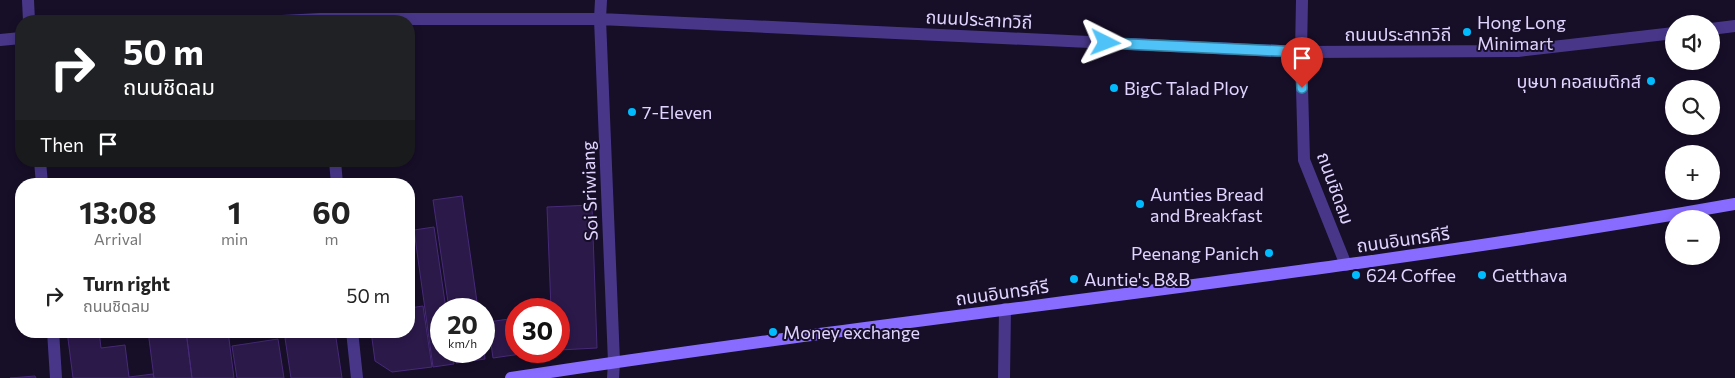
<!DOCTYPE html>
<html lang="en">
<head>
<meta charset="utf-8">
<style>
  body { margin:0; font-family:Commissioner,"Noto Sans Thai",sans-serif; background:#f2f2f2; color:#222; height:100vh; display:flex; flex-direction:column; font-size:19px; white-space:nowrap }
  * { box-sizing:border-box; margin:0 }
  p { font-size:16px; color:#767676 }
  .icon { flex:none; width:28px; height:28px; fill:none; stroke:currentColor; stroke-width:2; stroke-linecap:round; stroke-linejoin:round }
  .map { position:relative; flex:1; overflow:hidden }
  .details { position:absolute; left:15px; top:178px; width:400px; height:160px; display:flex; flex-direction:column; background:#fff; border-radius:20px; box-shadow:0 2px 8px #0003 }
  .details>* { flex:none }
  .hud { position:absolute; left:15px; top:15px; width:400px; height:152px; border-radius:20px; box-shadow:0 2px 8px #0003; background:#202124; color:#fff; overflow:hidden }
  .fabs { position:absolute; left:1665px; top:15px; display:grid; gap:10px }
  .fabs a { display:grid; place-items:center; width:55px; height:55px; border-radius:50%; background:#fff; box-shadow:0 2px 8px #0003; font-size:25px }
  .speed { position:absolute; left:430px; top:298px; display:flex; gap:10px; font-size:25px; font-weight:700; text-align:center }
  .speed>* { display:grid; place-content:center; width:65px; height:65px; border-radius:50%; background:#fff; box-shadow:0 2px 8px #0003; line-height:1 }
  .speed small { font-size:12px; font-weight:400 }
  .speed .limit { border:8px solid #d22; background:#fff; color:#111 }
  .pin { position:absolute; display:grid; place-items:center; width:42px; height:42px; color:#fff; margin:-51px -21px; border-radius:50% 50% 50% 0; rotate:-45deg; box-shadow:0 0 5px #0007 }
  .pin .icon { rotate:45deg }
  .me { position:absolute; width:55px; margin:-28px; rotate:93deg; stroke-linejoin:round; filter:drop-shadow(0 0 4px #0008) }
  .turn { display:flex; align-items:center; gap:18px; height:105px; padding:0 25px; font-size:22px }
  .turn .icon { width:65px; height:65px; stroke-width:2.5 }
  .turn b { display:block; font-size:35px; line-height:42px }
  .then { display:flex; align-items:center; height:48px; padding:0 25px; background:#0003; gap:10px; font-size:19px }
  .eta { display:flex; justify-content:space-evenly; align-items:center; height:85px; text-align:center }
  .eta b { font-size:30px; font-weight:700; line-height:35px }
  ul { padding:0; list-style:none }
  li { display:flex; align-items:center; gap:15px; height:65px; padding:0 25px }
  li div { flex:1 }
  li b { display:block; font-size:19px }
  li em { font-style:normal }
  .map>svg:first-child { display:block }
  .building { fill:#2b194a; stroke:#462a77 }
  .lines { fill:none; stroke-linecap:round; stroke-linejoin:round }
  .pedestrian { stroke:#483789; stroke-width:12 }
  .minor { stroke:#483789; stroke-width:12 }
  .tertiary { stroke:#483789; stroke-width:12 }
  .secondary { stroke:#886cff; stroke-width:12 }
  .route-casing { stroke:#337fa1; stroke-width:12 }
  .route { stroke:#4fc3f7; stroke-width:9 }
  .poi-dot { fill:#01bbff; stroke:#170e28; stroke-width:2 }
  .labels { text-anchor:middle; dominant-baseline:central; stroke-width:4; stroke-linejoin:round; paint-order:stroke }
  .street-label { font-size:18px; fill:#e1d5ff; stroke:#170e28 }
  .poi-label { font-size:18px; fill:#e1d5ff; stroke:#170e28; text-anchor:start }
</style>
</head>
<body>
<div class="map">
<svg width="1735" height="378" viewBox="0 0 1735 378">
  <rect width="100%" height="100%" fill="#170e28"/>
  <path class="building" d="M 462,196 L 478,309 L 449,309 L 433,200 Z
    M 592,205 L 597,348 L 559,350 L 559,309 L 551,309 L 547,207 Z
    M 434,227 L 446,309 L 441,309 L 441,351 L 452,351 L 454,364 L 433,367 L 414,230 Z
    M 423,306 L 432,367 L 392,372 L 375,361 L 371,331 L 409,331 L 409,308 Z
    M 516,318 L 516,351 L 542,351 L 493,358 L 488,322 Z
    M 67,331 L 99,331 L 101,348 L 125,345 L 129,377 L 153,374 L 154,378 L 73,378 Z
    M 148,331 L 186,331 L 192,378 L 154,378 Z
    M 186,331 L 228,331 L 234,378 L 192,378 Z
    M 330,331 L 335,331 L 342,378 L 291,378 L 285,338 Z
    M 278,339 L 284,378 L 237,378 L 232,346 Z
    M 484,349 L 485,359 L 456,363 L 455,351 L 484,351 Z
    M 35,376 L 36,378 L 10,378 Z"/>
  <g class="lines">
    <path class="pedestrian" d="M 1301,52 L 1302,0"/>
    <path class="minor" d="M 601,0 L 600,19 L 614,362
      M 282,21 L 320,19 L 600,19 L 1301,52 L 1518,51 L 1674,33
      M 1711,29 L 1735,26
      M 0,40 L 21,38
      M 1301,52 L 1304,160 L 1346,265
      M 40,161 L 42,184
      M 335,161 L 337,184
      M 53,331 L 56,378
      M 352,331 L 357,378
      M 1004,378 L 1005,309"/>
    <path class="tertiary" d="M 28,0 L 29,21
      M 613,378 L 614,362"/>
    <path class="secondary" d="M 511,378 C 918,315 1329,276 1735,204"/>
  </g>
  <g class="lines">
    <g class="route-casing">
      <path id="route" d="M 1106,43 L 1301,52 L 1302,88"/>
    </g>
    <use href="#route" class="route"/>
  </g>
  <g class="poi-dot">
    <circle cx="1467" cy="32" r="5"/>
    <circle cx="1651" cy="81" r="5"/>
    <circle cx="1114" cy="88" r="5"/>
    <circle cx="632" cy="112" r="5"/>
    <circle cx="1140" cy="204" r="5"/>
    <circle cx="1269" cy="253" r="5"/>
    <circle cx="1356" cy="275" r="5"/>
    <circle cx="1482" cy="275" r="5"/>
    <circle cx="1074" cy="279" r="5"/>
    <circle cx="773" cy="332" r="5"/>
  </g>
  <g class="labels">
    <g class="street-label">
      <text transform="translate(979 19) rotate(3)">ถนนประสาทวิถี</text>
      <text x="1398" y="34">ถนนประสาทวิถี</text>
      <text transform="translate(1336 188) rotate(70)">ถนนชิดลม</text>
      <text transform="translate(589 191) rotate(-92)">Soi Sriwiang</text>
      <text transform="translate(1403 239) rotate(-8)">ถนนอินทรคีรี</text>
      <text transform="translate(1002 292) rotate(-8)">ถนนอินทรคีรี</text>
    </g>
    <g class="poi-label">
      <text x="1477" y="22">Hong Long<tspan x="1477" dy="21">Minimart</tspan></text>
      <text x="1641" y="81" text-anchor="end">บุษบา คอสเมติกส์</text>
      <text x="1124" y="88">BigC Talad Ploy</text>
      <text x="642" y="112">7-Eleven</text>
      <text x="1150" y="194">Aunties Bread<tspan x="1150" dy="21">and Breakfast</tspan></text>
      <text x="1259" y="253" text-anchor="end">Peenang Panich</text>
      <text x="1366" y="275">624 Coffee</text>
      <text x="1492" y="275">Getthava</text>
      <text x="1084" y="279">Auntie's B&amp;B</text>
      <text x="783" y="332">Money exchange</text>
    </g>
  </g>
</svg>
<div class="fabs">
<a><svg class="icon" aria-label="sound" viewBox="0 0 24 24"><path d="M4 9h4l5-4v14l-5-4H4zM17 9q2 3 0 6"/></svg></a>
<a><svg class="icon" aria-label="search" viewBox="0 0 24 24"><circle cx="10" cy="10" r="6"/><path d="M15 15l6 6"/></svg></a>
<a>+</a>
<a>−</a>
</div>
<div class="speed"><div>20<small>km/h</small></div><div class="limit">30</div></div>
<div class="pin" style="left:1302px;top:88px;background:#d93025"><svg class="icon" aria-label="arrive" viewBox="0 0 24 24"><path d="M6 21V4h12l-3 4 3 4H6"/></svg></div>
<svg class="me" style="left:1106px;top:43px" viewBox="-20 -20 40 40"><path d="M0-17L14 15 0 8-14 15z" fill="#4fc3f7" stroke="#fff" stroke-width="4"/></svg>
<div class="hud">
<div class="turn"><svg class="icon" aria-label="right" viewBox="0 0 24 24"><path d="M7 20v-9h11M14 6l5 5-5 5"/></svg><div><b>50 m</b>ถนนชิดลม</div></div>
<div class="then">Then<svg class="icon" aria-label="arrive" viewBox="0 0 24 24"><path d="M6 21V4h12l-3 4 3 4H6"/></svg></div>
</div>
<section class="details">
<div class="eta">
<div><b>13:08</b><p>Arrival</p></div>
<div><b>1</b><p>min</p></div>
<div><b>60</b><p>m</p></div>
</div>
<ul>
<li><svg class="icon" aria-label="right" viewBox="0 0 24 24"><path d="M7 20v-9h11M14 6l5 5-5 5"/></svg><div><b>Turn right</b><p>ถนนชิดลม</p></div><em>50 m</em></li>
</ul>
</section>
</div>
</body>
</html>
